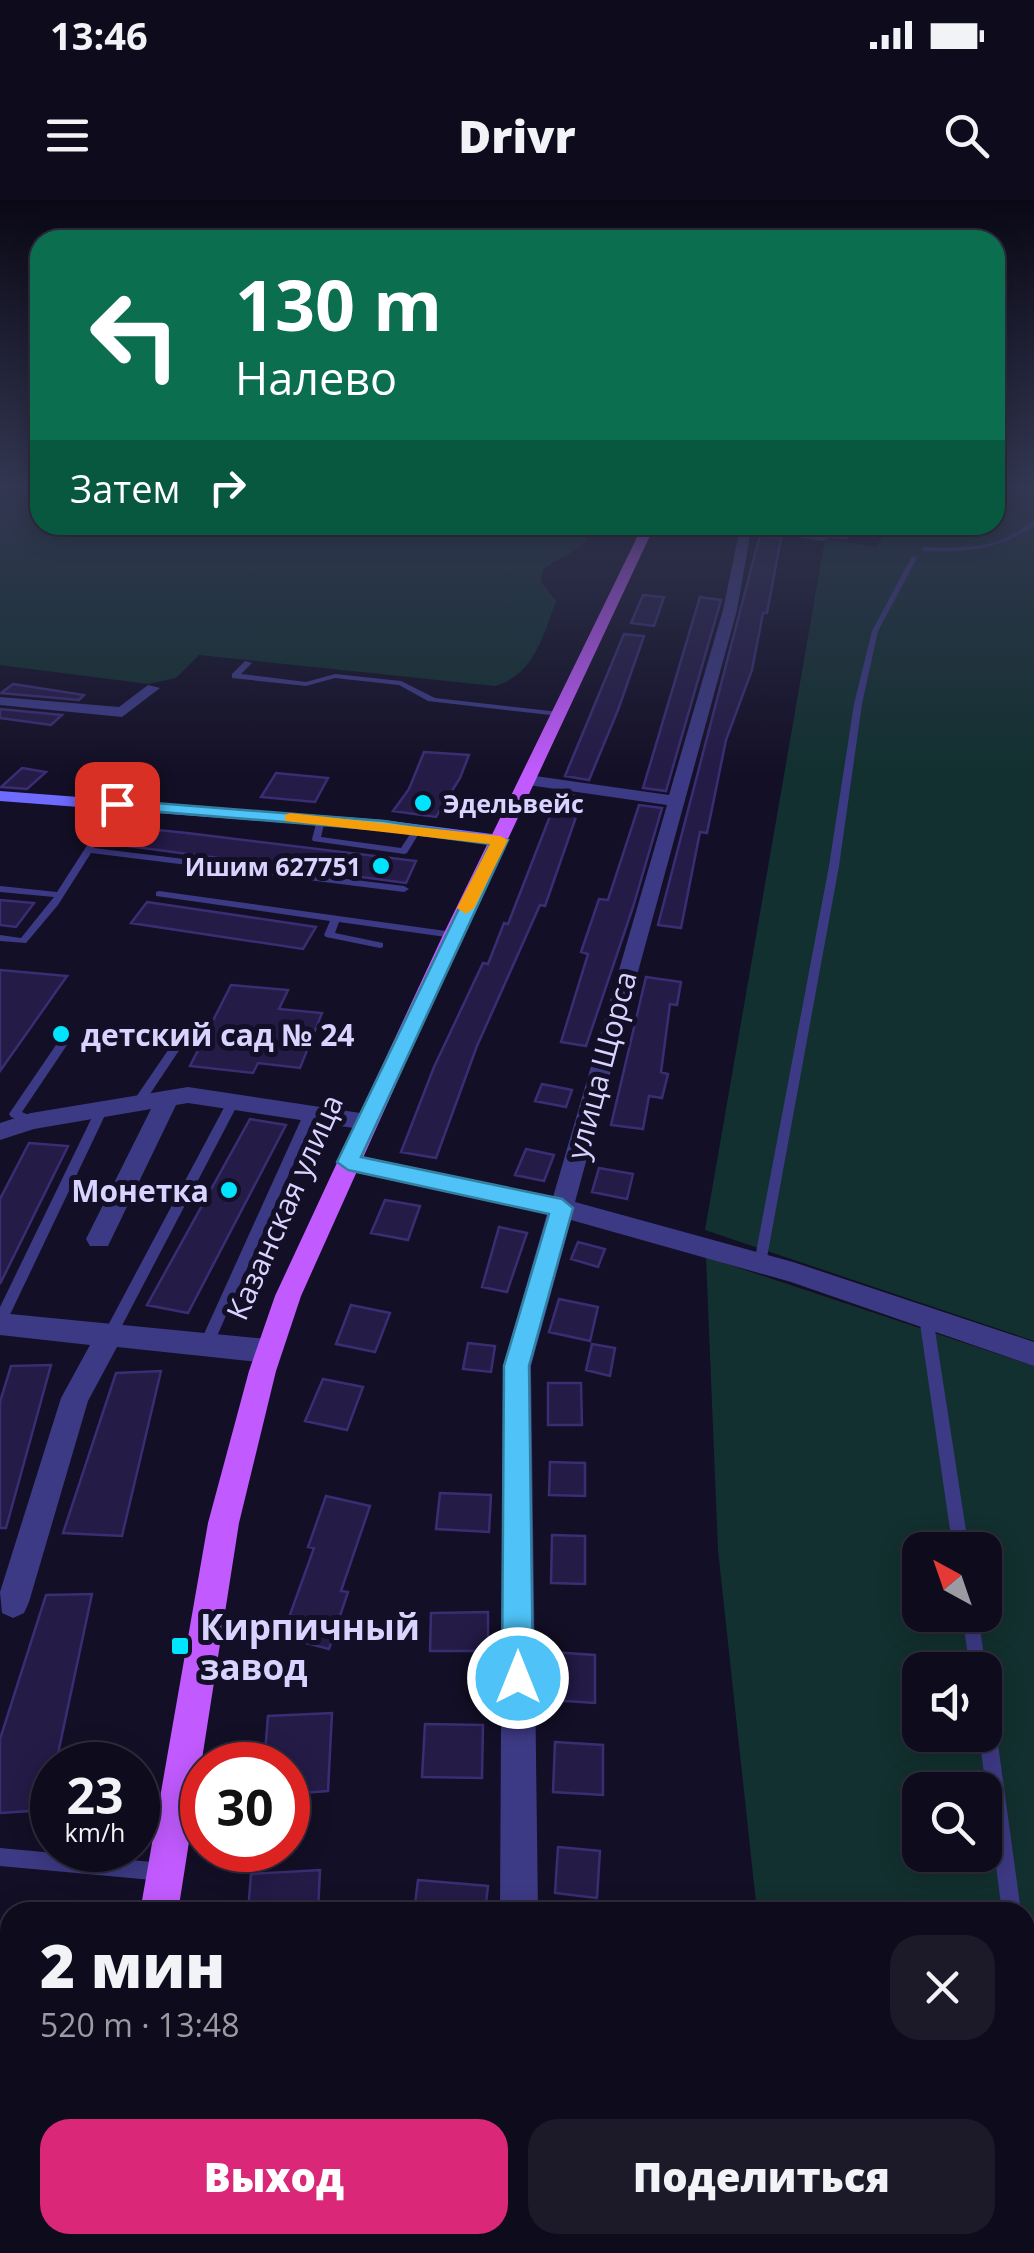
<!DOCTYPE html>
<html lang="ru">
<head>
<meta charset="utf-8">
<style>
  body { margin:0; font-family:"Open Sans",sans-serif; background:#1c1929; color:#f1f3f6; height:100vh; display:flex; flex-direction:column; font-size:38px; white-space:nowrap }
  * { box-sizing:border-box; margin:0 }
  p { font-size:32px; color:#9b9ba3 }
  .icon { flex:none; width:55px; height:55px; fill:none; stroke:currentColor; stroke-width:2; stroke-linecap:round; stroke-linejoin:round }
  .map { position:relative; flex:1; overflow:hidden }
  .panel { position:absolute; left:0px; top:1702px; width:1035px; height:352px; display:flex; flex-direction:column; background:#0e0b1c; border-radius:30px 30px 0 0; box-shadow:0 5px 25px #0003,0 0 0 2px #2e2b3b }
  .panel>* { flex:none }
  .top-card { position:absolute; left:30px; top:30px; width:975px; height:305px; border-radius:30px; box-shadow:0 5px 25px #0003,0 0 0 2px #2e2b3b; background:#0b6e4f; color:#fff; overflow:hidden }
  .needle { width:65px; rotate:320deg }
  .controls { position:absolute; left:902px; top:1332px; display:grid; gap:20px }
  .controls a { display:grid; place-items:center; width:100px; height:100px; border-radius:20px; background:#0e0b1c; box-shadow:0 5px 25px #0003,0 0 0 2px #2e2b3b; font-size:50px }
  .speed { position:absolute; left:30px; top:1542px; display:flex; gap:20px; font-size:50px; font-weight:700; text-align:center }
  .speed>* { display:grid; place-content:center; width:130px; height:130px; border-radius:50%; background:#0e0b1c; box-shadow:0 5px 25px #0003,0 0 0 2px #2e2b3b; line-height:1 }
  .speed small { font-size:25px; font-weight:400 }
  .speed .limit { border:15px solid #d22; background:#fff; color:#111 }
  .pin { position:absolute; display:grid; place-items:center; width:85px; height:85px; color:#fff; margin:-42px; border-radius:20px; box-shadow:0 5px 15px #0006 }
  .me { position:absolute; width:110px; margin:-55px; rotate:0deg; stroke-linejoin:round; filter:drop-shadow(0 0 8px #0008) }
  .turn { display:flex; align-items:center; gap:35px; height:210px; padding:0 40px; font-size:45px }
  .turn .icon { width:130px; height:130px; stroke-width:2.5 }
  .turn b { display:block; font-size:70px; line-height:85px }
  .then { display:flex; align-items:center; height:95px; padding:0 40px; background:#0003; gap:20px; font-size:38px }
  .round { display:grid; place-items:center; flex:none; width:105px; height:105px; border-radius:30px; background:#1c1929 }
  .headline { display:flex; align-items:center; justify-content:space-between; height:170px; padding:0 40px }
  h1 { font-size:60px; font-weight:800; line-height:75px }
  .cta { display:flex; gap:20px; margin-top:auto; padding:20px 40px }
  .cta a { flex:1; height:115px; border-radius:30px; background:#db2777; color:#fff; font-size:40px; font-weight:800; line-height:115px; text-align:center }
  .cta a+a { background:#1c1929; color:#f1f3f6 }
  .status { display:flex; justify-content:space-between; align-items:center; height:70px; padding:0 50px; background:#0e0b1c; direction:ltr }
  .status svg { height:28px; fill:currentColor }
  header { display:flex; justify-content:space-between; align-items:center; height:130px; padding:0 40px; background:#0e0b1c; font-size:45px; font-weight:800 }
  .map>svg:first-child { display:block }
  .green { fill:#12302f; fill-rule:evenodd }
  .building { fill:#241b47; stroke:#3b2d73; stroke-width:2.5 }
  .lines { fill:none; stroke-linecap:round; stroke-linejoin:round }
  .lane { fill:#3d3a85; fill-rule:evenodd }
  .street { fill:#3d3a85; fill-rule:evenodd }
  .secondary { fill:#6f6bff; fill-rule:evenodd }
  .primary { fill:#c25bff; fill-rule:evenodd }
  .route { fill:#4fc3f7; stroke:#337fa1; stroke-width:2.5 }
  .slow { fill:#f59e0b }
  .poi-dot { fill:#00e5ff; stroke:#130f26; stroke-width:4 }
  .labels { text-anchor:middle; dominant-baseline:central; stroke-width:10; stroke-linejoin:round; paint-order:stroke }
  .far-poi-label { font-size:25px; font-weight:bold; fill:#d9d4ff; stroke:#130f26; text-anchor:start }
  .poi-label { font-size:30px; font-weight:bold; fill:#d9d4ff; stroke:#130f26; text-anchor:start }
  .street-label { font-size:30px; fill:#d9d4ff; stroke:#130f26 }
  .near-poi-label { font-size:35px; font-weight:bold; fill:#d9d4ff; stroke:#130f26; text-anchor:start }
</style>
</head>
<body>
<div class="status"><b>13:46</b><svg viewBox="0 0 49 12"><path d="M0 12V9h3v3zM5 12V6h3v6zM10 12V3h3v9zM15 12V0h3v12zM26 1h20v11H26zM47 4h2v5h-2z"/></svg></div>
<header><svg class="icon" aria-label="menu" viewBox="0 0 24 24"><path d="M4 6h16M4 12h16M4 18h16"/></svg>Drivr<svg class="icon" aria-label="search" viewBox="0 0 24 24"><circle cx="10" cy="10" r="6"/><path d="M15 15l6 6"/></svg></header>
<div class="map">
<svg width="1034" height="2053" viewBox="0 0 1034 2053">
  <rect width="100%" height="100%" fill="#130f26"/>
  <path class="green" d="M 0,287 L 40,287 L 40,325 L 92,329 L 90,325 L 308,325 L 317,330 L 316,334 L 325,325 L 600,325 L 580,347 L 543,369 L 541,382 L 556,401 C 543,436 534,475 495,486 L 199,455 L 176,478 L 148,484 L 0,465 Z
    M 995,287 L 1034,287 L 1034,1141 L 705,1030 L 825,339 L 876,347 L 890,325 L 995,325 Z
    M 706,1057 L 1034,1166 L 1034,2053 L 795,2053 L 794,2045 L 1025,2045 L 1025,1712 L 757,1712 L 718,1350 ZM 920,1350 L 985,1350 L 985,1415 L 920,1415 ZM 920,1470 L 985,1470 L 985,1535 L 920,1535 ZM 920,1590 L 985,1590 L 985,1655 L 920,1655 Z"/>
  <path class="building" d="M 760,335 L 781,338 L 767,413 L 763,413 L 752,470 L 726,540 L 707,633 L 700,632 L 681,728 L 658,725 Z
    M 643,395 L 664,397 L 654,426 L 631,423 Z
    M 700,397 L 721,400 L 666,591 L 643,588 Z
    M 624,434 L 644,436 L 618,510 L 589,580 L 565,576 Z
    M 13,484 L 84,495 L 79,500 L 1,493 Z
    M 0,509 L 62,515 L 51,525 L 0,518 Z
    M 424,552 L 469,555 L 460,578 L 436,617 L 393,611 L 409,589 Z
    M 22,568 L 46,572 L 27,589 L 1,587 Z
    M 276,573 L 328,578 L 315,602 L 261,597 Z
    M 559,593 L 583,597 L 545,706 L 540,705 L 477,846 L 436,958 L 401,952 L 434,867 L 483,763 L 488,764 L 504,723 L 508,724 Z
    M 639,605 L 662,608 L 633,707 L 586,846 L 561,842 L 588,754 L 581,752 L 599,699 L 608,700 Z
    M 129,627 L 187,633 L 416,661 L 406,683 L 113,644 Z
    M 0,700 L 34,703 L 16,727 L 0,725 Z
    M 147,702 L 316,727 L 303,749 L 131,723 Z
    M 0,770 L 67,776 L 0,871 Z
    M 646,777 L 681,782 L 677,805 L 670,804 L 661,872 L 668,874 L 662,898 L 649,896 L 643,929 L 611,925 Z
    M 231,785 L 288,790 L 279,809 L 322,813 L 300,868 L 258,863 L 253,873 L 190,866 Z
    M 542,884 L 572,890 L 566,907 L 535,901 Z
    M 250,919 L 286,925 L 188,1113 L 147,1105 Z
    M 29,943 L 68,946 L 0,1084 L 0,999 Z
    M 526,949 L 554,955 L 544,981 L 515,975 Z
    M 599,968 L 633,974 L 627,999 L 592,992 Z
    M 385,1000 L 420,1006 L 408,1040 L 371,1033 Z
    M 499,1027 L 527,1033 L 507,1092 L 482,1087 Z
    M 578,1042 L 605,1049 L 598,1067 L 571,1059 Z
    M 559,1099 L 598,1107 L 590,1141 L 549,1132 Z
    M 351,1105 L 390,1113 L 375,1152 L 336,1144 Z
    M 468,1143 L 495,1146 L 491,1172 L 463,1169 Z
    M 592,1144 L 615,1148 L 610,1176 L 586,1170 Z
    M 51,1165 L 6,1328 L 0,1328 L 0,1202 L 11,1166 Z
    M 161,1171 L 122,1336 L 63,1333 L 116,1173 Z
    M 323,1179 L 363,1187 L 347,1230 L 305,1221 Z
    M 548,1183 L 581,1183 L 582,1225 L 548,1225 Z
    M 550,1262 L 585,1263 L 585,1296 L 549,1295 Z
    M 440,1293 L 491,1295 L 489,1332 L 436,1329 Z
    M 326,1296 L 370,1306 L 341,1391 L 348,1392 L 329,1449 L 282,1437 L 314,1348 L 308,1347 Z
    M 552,1335 L 585,1336 L 585,1384 L 551,1383 Z
    M 92,1394 L 46,1610 L 0,1613 L 0,1539 L 46,1395 Z
    M 488,1412 L 488,1451 L 430,1451 L 431,1413 Z
    M 552,1452 L 595,1455 L 595,1503 L 550,1500 Z
    M 332,1513 L 328,1591 L 288,1594 L 288,1565 L 264,1565 L 268,1516 Z
    M 425,1524 L 483,1525 L 482,1578 L 422,1577 Z
    M 555,1542 L 603,1545 L 603,1595 L 553,1592 Z
    M 558,1647 L 600,1651 L 597,1698 L 555,1693 Z
    M 320,1670 L 318,1712 L 248,1712 L 251,1674 Z
    M 418,1680 L 488,1686 L 485,1712 L 414,1712 Z"/>
  <g class="lines">
    <path class="lane" d="M 1034,321 L 1034,326 C 1000,350 964,352 924,351 L 921,349 L 924,347 C 951,348 980,349 1006,338 C 1016,333 1025,327 1034,321 Z
      M 858,325 L 864,325 L 865,332 L 845,339 L 820,337 L 844,335 L 860,330 Z
      M 914,356 L 917,358 L 878,431 L 862,504 L 839,666 L 766,1063 L 765,1067 L 755,1067 L 754,1063 L 829,666 L 854,504 L 872,431 L 911,358 Z
      M 245,461 L 252,463 L 241,474 L 306,482 L 335,474 L 401,481 L 435,498 L 559,512 L 563,514 L 559,516 L 428,501 L 399,485 L 335,478 L 306,486 L 232,478 L 232,474 Z
      M 461,598 L 515,605 L 519,608 L 515,611 L 464,604 L 458,617 L 452,617 L 451,615 L 457,601 Z
      M 117,602 L 121,605 L 94,648 L 404,686 L 409,689 L 404,692 L 91,653 L 58,705 L 26,743 L 0,741 L 0,735 L 21,738 L 54,697 L 0,692 L 0,686 L 57,692 L 113,605 Z
      M 321,617 L 325,620 L 321,637 L 401,648 L 414,628 L 421,630 L 407,653 L 404,654 L 313,641 L 312,639 L 317,620 Z
      M 159,691 L 453,732 L 458,735 L 453,738 L 339,722 L 335,733 L 383,743 L 383,747 L 380,748 L 326,737 L 324,735 L 330,721 L 156,696 L 156,692 Z
      M 179,839 L 184,843 L 142,906 L 134,906 L 132,903 L 134,900 L 175,840 Z
      M 62,841 L 67,845 L 22,912 L 35,918 L 37,921 L 35,924 L 31,925 L 11,917 L 9,914 L 11,911 L 58,842 Z
      M 233,898 L 239,902 L 115,1139 L 110,1141 L 105,1139 L 103,1135 L 105,1131 L 227,902 Z
      M 102,905 L 108,909 L 7,1121 L 5,1125 L 0,1127 L 0,1107 L 96,909 Z
      M 310,909 L 316,913 L 213,1145 L 211,1149 L 206,1151 L 201,1149 L 199,1145 L 304,913 Z
      M 926,1111 L 931,1113 L 933,1117 L 969,1350 L 953,1350 L 919,1117 L 921,1113 Z
      M 962,1415 L 978,1415 L 986,1470 L 985,1473 L 985,1470 L 970,1470 Z
      M 985,1506 L 991,1509 L 994,1515 L 1021,1712 L 1002,1712 L 979,1535 L 985,1535 Z
      M 0,1648 L 163,1663 L 170,1665 L 172,1672 L 170,1679 L 163,1681 L 0,1666 Z
      M 1025,1811 L 1032,1814 L 1034,1818 L 1034,1909 L 1027,1906 L 1025,1902 Z
      M 0,2039 L 10,2039 L 10,2045 L 106,2045 L 107,2047 L 105,2053 L 0,2053 Z"/>
    <path class="street" d="M 734,325 L 764,325 L 829,337 L 823,341 L 751,330 L 737,410 L 575,1002 L 793,1062 L 1034,1142 L 1034,1166 L 791,1082 L 571,1020 L 531,1166 L 538,1712 L 500,1712 L 503,1166 L 547,1014 L 348,971 L 336,962 L 348,953 L 553,997 L 667,605 L 528,585 L 520,580 L 528,575 L 669,595 L 723,410 L 740,328 Z
      M 148,485 L 160,488 L 122,517 L 0,505 L 0,497 L 119,507 Z
      M 188,887 L 367,914 L 378,922 L 367,930 L 188,903 L 176,905 L 108,1046 L 90,1046 L 86,1039 L 151,909 L 34,929 L 0,940 L 0,923 L 31,913 Z
      M 0,1113 L 267,1139 L 277,1143 L 281,1151 L 277,1159 L 267,1163 L 117,1147 L 88,1201 L 29,1402 L 24,1413 L 13,1418 L 2,1413 L 0,1392 L 61,1198 L 90,1145 L 0,1135 Z
      M 498,2045 L 542,2045 L 542,2053 L 498,2053 Z"/>
    <path class="secondary" d="M 0,591 L 383,620 L 500,635 L 509,640 L 500,645 L 383,630 L 0,601 Z"/>
    <path class="primary" d="M 643,325 L 655,325 L 463,735 L 301,1096 L 276,1171 L 239,1323 L 178,1712 L 140,1712 L 208,1323 L 249,1171 L 275,1096 L 443,735 Z
      M 82,2045 L 126,2045 L 125,2053 L 81,2053 Z"/>
  </g>
  <linearGradient id="sky" x2="0" y2="1"><stop stop-color="#0a0815"/><stop offset="0.5" stop-color="#333752"/><stop offset="1" stop-color="#333752" stop-opacity="0"/></linearGradient>
  <rect width="1034" height="575" fill="url(#sky)"/>
  <path class="route" d="M 117,600 L 384,621 L 508,640 L 361,957 L 562,999 L 573,1008 L 529,1166 L 533,1478 L 529,1489 L 518,1494 L 507,1489 L 502,1478 L 504,1166 L 549,1014 L 348,970 L 337,962 L 490,644 L 384,630 L 112,608 L 112,601 Z"/>
  <path class="slow" d="M 290,613 L 500,636 L 508,640 L 474,708 L 466,714 L 457,708 L 490,644 L 285,621 L 285,615 Z"/>
  <g class="poi-dot">
    <circle cx="423" cy="603" r="10"/>
    <circle cx="381" cy="666" r="10"/>
    <circle cx="61" cy="834" r="10"/>
    <circle cx="229" cy="990" r="10"/>
    <rect x="170" y="1436" width="20" height="20" rx="5"/>
  </g>
  <g class="labels">
    <g class="far-poi-label">
      <text x="443" y="603">Эдельвейс</text>
      <text x="361" y="666" text-anchor="end">Ишим 627751</text>
    </g>
    <g class="poi-label">
      <text x="81" y="834">детский сад № 24</text>
      <text x="209" y="990" text-anchor="end">Монетка</text>
    </g>
    <g class="street-label">
      <text transform="translate(601 865) rotate(-75)">улица Щорса</text>
      <text transform="translate(284 1007) rotate(-66)">Казанская улица</text>
    </g>
    <g class="near-poi-label">
      <text x="200" y="1426">Кирпичный<tspan x="200" dy="40">завод</tspan></text>
    </g>
  </g>
</svg>
<div class="controls">
<a><svg class="needle" viewBox="-14 -14 28 28"><path d="M0-13l5 13h-10z" fill="#e53935"/><path d="M0 13l5-13h-10z" fill="#9b9ba3"/></svg></a>
<a><svg class="icon" aria-label="sound" viewBox="0 0 24 24"><path d="M4 9h4l5-4v14l-5-4H4zM17 9q2 3 0 6"/></svg></a>
<a><svg class="icon" aria-label="search" viewBox="0 0 24 24"><circle cx="10" cy="10" r="6"/><path d="M15 15l6 6"/></svg></a>
</div>
<div class="speed"><div>23<small>km/h</small></div><div class="limit">30</div></div>
<div class="pin" style="left:117px;top:604px;background:#d93025"><svg class="icon" aria-label="arrive" viewBox="0 0 24 24"><path d="M6 21V4h12l-3 4 3 4H6"/></svg></div>
<svg class="me" style="left:518px;top:1478px" viewBox="-20 -20 40 40"><circle r="17" fill="#4fc3f7" stroke="#fff" stroke-width="3"/><path d="M0-11L8 9 0 5-8 9z" fill="#fff"/></svg>
<div class="top-card">
<div class="turn"><svg class="icon" aria-label="left" viewBox="0 0 24 24"><path d="M17 20v-9H6M10 6l-5 5 5 5"/></svg><div><b>130 m</b>Налево</div></div>
<div class="then">Затем<svg class="icon" aria-label="right" viewBox="0 0 24 24"><path d="M7 20v-9h11M14 6l5 5-5 5"/></svg></div>
</div>
<section class="panel">
<div class="headline"><div><h1>2 мин</h1><p>520 m · 13:48</p></div><a class="round"><svg class="icon" aria-label="close" viewBox="0 0 24 24"><path d="M6 6l12 12M18 6L6 18"/></svg></a></div>
<div class="cta"><a>Выход</a><a>Поделиться</a></div>
</section>
</div>
</body>
</html>
